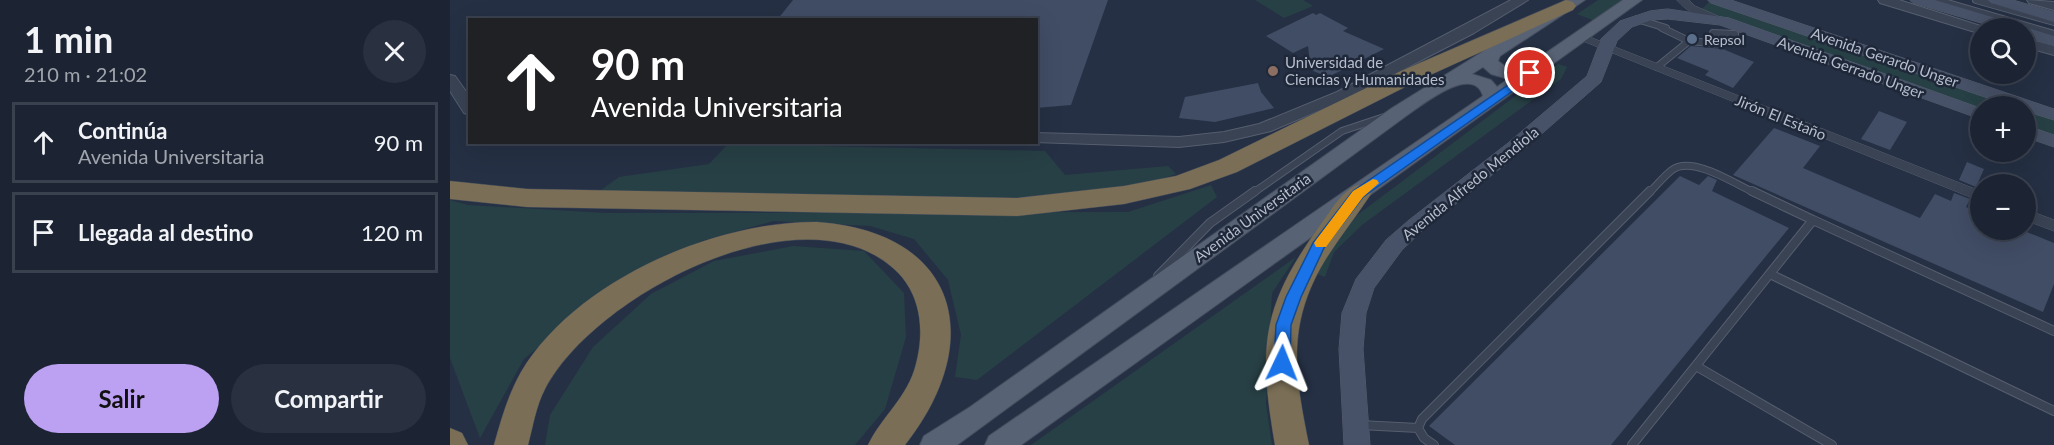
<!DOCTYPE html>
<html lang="es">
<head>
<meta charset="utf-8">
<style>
  body { margin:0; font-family:Lato,sans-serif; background:#29303f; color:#f1f3f6; height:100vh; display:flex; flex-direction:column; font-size:22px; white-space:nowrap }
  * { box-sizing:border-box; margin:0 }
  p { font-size:20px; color:#a0a4ac }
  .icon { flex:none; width:33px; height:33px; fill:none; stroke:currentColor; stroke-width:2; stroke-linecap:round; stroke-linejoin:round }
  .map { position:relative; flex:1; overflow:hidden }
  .sheet { display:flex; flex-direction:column; background:#1c2433; width:450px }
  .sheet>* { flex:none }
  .banner { position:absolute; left:18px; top:18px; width:570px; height:126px; border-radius:0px; box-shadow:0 6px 24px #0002,0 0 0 2px #3a414e; background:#202124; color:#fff; overflow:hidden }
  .controls { position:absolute; left:1520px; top:18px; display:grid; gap:12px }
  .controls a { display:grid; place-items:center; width:66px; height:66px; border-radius:50%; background:#1c2433; box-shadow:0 6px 24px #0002,0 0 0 2px #3a414e; font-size:30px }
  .pin { position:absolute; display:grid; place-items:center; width:51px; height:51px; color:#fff; margin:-26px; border:3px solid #fff; border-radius:50%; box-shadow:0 2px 6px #0007 }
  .me { position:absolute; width:66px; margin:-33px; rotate:2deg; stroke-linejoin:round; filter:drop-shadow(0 0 4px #0008) }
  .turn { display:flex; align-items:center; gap:21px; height:126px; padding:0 24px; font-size:27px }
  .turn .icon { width:78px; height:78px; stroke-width:2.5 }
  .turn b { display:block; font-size:42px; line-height:51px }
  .round { display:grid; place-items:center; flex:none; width:63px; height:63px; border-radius:32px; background:#29303f }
  .head { display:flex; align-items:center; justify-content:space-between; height:102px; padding:0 24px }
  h1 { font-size:36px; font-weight:700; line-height:45px }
  .cta { display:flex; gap:12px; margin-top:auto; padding:12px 24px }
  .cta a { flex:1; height:69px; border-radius:36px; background:#bca0f2; color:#111; font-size:24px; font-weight:700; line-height:69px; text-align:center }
  .cta a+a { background:#29303f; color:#f1f3f6 }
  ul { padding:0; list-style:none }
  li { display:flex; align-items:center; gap:18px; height:81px; margin:0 12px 9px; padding:0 12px; border:3px solid #3a414e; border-radius:0px }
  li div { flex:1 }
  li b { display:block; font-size:22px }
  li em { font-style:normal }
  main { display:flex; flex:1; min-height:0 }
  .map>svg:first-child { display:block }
  .green { fill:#274045 }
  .building { fill:#414d65 }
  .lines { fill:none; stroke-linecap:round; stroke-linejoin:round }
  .service-far1-casing { stroke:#555e6e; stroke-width:8 }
  .service-casing { stroke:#555e6e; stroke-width:10 }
  .minor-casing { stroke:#555e6e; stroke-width:1 }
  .tertiary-casing { stroke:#555e6e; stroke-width:2 }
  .secondary-casing { stroke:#555e6e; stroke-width:1 }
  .primary-casing { stroke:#434c5d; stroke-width:2 }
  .motorway-casing { stroke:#414b5b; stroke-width:1 }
  .service-far1 { stroke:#394354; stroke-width:6 }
  .service { stroke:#394354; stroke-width:8 }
  .minor { fill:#394354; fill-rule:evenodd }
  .tertiary { fill:#394354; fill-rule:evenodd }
  .secondary { fill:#475167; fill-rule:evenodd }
  .primary { fill:#576274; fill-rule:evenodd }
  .motorway { fill:#7a6e56; fill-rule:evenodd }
  .route { fill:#1a73e8; stroke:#114b97; stroke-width:1.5 }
  .slow { fill:#f59e0b }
  .service-dot { fill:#5c6f8a; stroke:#1e2839; stroke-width:2 }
  .education-dot { fill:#8d6e63; stroke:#1e2839; stroke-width:2 }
  .labels { text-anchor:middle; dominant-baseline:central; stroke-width:5; stroke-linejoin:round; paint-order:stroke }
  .far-poi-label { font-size:14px; fill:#b7becd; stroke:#1e2839; text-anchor:start }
  .street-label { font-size:15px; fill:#b7becd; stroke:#1e2839 }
  .poi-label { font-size:15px; fill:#b7becd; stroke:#1e2839; text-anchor:start }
</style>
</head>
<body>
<main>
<section class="sheet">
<div class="head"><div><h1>1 min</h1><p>210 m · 21:02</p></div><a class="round"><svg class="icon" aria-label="close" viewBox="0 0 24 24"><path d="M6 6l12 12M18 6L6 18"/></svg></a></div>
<ul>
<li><svg class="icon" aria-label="ahead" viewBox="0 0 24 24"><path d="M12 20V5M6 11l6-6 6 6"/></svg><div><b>Continúa</b><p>Avenida Universitaria</p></div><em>90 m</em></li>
<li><svg class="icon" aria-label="arrive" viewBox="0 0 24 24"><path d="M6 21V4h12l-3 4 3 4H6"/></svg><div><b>Llegada al destino</b></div><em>120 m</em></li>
</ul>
<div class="cta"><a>Salir</a><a>Compartir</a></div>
</section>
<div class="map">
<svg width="1604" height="445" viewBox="0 0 1604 445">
  <rect width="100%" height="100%" fill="#253044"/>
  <path class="green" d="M 805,0 L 853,0 L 863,6 L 834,18 Z
    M 1148,0 L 1180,0 L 1147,22 L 1127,14 Z
    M 1259,2 L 1266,2 L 1568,106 L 1530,106 L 1530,109 L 1262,16 L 1252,9 Z
    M 1108,64 L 1117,67 L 1111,79 L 912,225 L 884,252 L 875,277 L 865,273 L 878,247 L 906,216 Z
    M 1575,109 L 1604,119 L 1604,136 L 1575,125 Z
    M 278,144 L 595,151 L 615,175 L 718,166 L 726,174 L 698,184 L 584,198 L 147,193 L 169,177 L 259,164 Z
    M 761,185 L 767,197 L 527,380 L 505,377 L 511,335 L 498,280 L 464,239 L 420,226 L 324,221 L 251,241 L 163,285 L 74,359 L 30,438 L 0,358 L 0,200 L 18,205 L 155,213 L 678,212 Z
    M 343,246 L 414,251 L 454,293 L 456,337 L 435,409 L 405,445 L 95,445 L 100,415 L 143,347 L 201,294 L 264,261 Z
    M 846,257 L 822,293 L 816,404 L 822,445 L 581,445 Z"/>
  <path class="building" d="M 343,0 L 658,0 L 621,105 L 586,108 L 586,20 L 327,20 Z
    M 863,13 L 866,15 L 870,13 L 898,28 L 893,31 L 934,49 L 878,77 L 861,70 L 858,46 L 843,53 L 816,36 Z
    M 1241,46 L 1273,49 L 1304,62 L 1283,88 L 1255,75 L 1259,71 L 1227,58 Z
    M 808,83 L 811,92 L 824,108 L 765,122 L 729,118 L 735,97 Z
    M 1429,111 L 1457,122 L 1440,150 L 1411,139 Z
    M 1324,128 L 1370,146 L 1353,168 L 1470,218 L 1485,194 L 1501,201 L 1504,193 L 1520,199 L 1516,207 L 1530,213 L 1530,230 L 1572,230 L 1604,243 L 1604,284 L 1593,312 L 1283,175 Z
    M 1517,162 L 1534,169 L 1526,187 L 1509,180 Z
    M 1230,176 L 1249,185 L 1258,176 L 1267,180 L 1262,191 L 1339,228 L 1161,445 L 1005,445 L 979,426 Z"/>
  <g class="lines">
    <g class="service-far1-casing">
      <path id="service-far1" d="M 1487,0 L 1604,34
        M 1526,0 L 1604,22
        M 1187,19 L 1216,28
        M 1212,28 L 1239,41 L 1271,44 L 1282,35
        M 1263,33 L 1285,34
        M 1207,67 L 1239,41
        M 803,193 L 892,131 L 934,117
        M 1199,193 C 1206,186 1214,176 1222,170 C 1242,155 1285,184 1305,193"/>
    </g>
    <g class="service-casing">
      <path id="service" d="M 1363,220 L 1604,331
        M 1320,274 L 1604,411
        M 708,276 L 760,223 L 805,191
        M 1246,366 L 1382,445
        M 910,425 L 968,428
        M 968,428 L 972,419 L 1200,191
        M 968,428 L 974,438 L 984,445
        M 1182,445 L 1363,220 L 1302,191"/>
    </g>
    <g class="minor-casing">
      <path id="minor" d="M 1227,0 L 1239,0 L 1245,6 L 1279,21 L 1277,23 C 1261,26 1236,12 1227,0 Z
        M 1132,34 L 1530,191 L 1530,201 L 1128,39 L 1126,37 Z
        M 1575,209 L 1604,220 L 1604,231 L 1575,220 Z"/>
    </g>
    <g class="tertiary-casing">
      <path id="tertiary" d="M 1061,0 L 1078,0 L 1024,33 L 898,98 L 821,131 L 774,142 L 729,147 L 584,142 L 586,142 L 586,133 L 729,137 L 774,132 L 809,124 L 887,92 Z
        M 1428,0 L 1449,0 L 1537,28 L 1530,28 L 1530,33 L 1525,32 L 1430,3 Z
        M 1577,0 L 1604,2 L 1604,10 L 1579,3 Z
        M 1575,38 L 1604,46 L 1604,55 L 1575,47 Z
        M 0,75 L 5,76 L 20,97 L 20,115 L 14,113 L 0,91 Z"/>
    </g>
    <g class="secondary-casing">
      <path id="secondary" d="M 1258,0 L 1281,0 L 1604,109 L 1604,120 L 1575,111 L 1575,106 L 1561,106 L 1261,3 Z
        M 1460,0 L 1485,0 L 1569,25 L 1571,28 L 1575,27 L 1604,36 L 1604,46 L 1575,37 L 1575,28 L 1548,28 L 1463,3 Z
        M 1538,0 L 1563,0 L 1604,12 L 1604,22 L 1541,3 Z
        M 1218,9 L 1279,18 L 1530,108 L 1530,119 L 1270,25 L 1218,19 L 1202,20 L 1182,27 L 1167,41 L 1151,82 L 1072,151 L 973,230 L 952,250 L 924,288 L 916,313 L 913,349 L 920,445 L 894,445 L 889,349 L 892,313 L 906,279 L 936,240 L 959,220 L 1058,143 L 1137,76 L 1151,39 L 1170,21 L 1200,11 Z
        M 1575,125 L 1604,135 L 1604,147 L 1575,137 Z"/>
    </g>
    <g class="primary-casing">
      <path id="primary" d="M 1116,0 L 1135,0 L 1050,56 L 1048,61 L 1059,69 L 1074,68 L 1173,0 L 1192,0 L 571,445 L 535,445 L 539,436 L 1033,96 C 1023,63 971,106 956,116 L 507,445 L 470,445 L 474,436 L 520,407 L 942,108 ZM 1033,67 L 1041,74 L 1058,79 L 1047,87 L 1041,80 L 1022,74 Z"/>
    </g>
    <g class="motorway-casing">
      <path id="motorway" d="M 1116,0 L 1123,2 L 1126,6 L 1123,10 L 967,81 L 787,172 L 740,189 L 674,204 L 567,216 L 77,207 L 0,199 L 0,181 L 77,189 L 567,198 L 674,186 L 726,176 L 769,160 L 951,71 Z
        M 908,185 L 917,188 L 921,194 C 906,217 888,239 874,262 C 836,326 845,376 859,445 L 825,445 C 808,346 811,307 871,224 C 881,211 892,190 908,185 Z
        M 367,222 C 509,232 537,341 455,445 L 418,445 C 432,416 458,397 466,364 C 475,330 471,292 443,268 C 351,187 144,295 95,389 C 86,406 83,426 78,445 L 44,445 C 51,420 58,395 71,372 C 125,281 264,221 367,222 Z
        M 0,428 L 12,433 L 18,445 L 0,445 Z"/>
    </g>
    <use href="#service-far1" class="service-far1"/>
    <use href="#service" class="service"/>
    <use href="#minor" class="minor"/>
    <use href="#tertiary" class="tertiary"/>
    <use href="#secondary" class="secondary"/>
    <use href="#primary" class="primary"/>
    <use href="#motorway" class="motorway"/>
  </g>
  <path class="route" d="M 1080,70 L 1084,71 L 1084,76 L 913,197 L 874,248 L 851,297 L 841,325 L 840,363 L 838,368 L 832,370 L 826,368 L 824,363 L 826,325 L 836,297 L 863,243 L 903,191 Z"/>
  <path class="slow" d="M 923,179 L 927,180 L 929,183 L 913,197 L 876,247 L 866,247 L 864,243 L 866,240 L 903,191 Z"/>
  <circle class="service-dot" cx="1242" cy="39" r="6"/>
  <circle class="education-dot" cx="823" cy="71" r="6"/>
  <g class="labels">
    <g class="far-poi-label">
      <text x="1254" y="39">Repsol</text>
    </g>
    <g class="street-label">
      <text transform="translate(1435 57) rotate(19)">Avenida Gerardo Unger</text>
      <text transform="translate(1401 67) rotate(20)">Avenida Gerrado Unger</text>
      <text transform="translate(1331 117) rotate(22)">Jirón El Estaño</text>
      <text transform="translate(1020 183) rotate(-39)">Avenida Alfredo Mendiola</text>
      <text transform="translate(802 217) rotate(-36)">Avenida Universitaria</text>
    </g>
    <g class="poi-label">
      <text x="835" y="62">Universidad de<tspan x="835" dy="17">Ciencias y Humanidades</tspan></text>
    </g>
  </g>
</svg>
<div class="controls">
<a><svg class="icon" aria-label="search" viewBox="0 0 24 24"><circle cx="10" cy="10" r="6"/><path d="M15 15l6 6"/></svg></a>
<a>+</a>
<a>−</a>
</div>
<div class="pin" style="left:1080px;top:73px;background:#d93025"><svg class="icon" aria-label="arrive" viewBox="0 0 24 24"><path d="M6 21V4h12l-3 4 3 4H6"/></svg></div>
<svg class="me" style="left:832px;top:363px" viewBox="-20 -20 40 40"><path d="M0-17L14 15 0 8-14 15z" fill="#1a73e8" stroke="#fff" stroke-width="4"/></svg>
<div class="banner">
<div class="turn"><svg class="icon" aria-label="ahead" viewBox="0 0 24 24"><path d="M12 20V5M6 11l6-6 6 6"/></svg><div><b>90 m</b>Avenida Universitaria</div></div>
</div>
</div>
</main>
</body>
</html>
